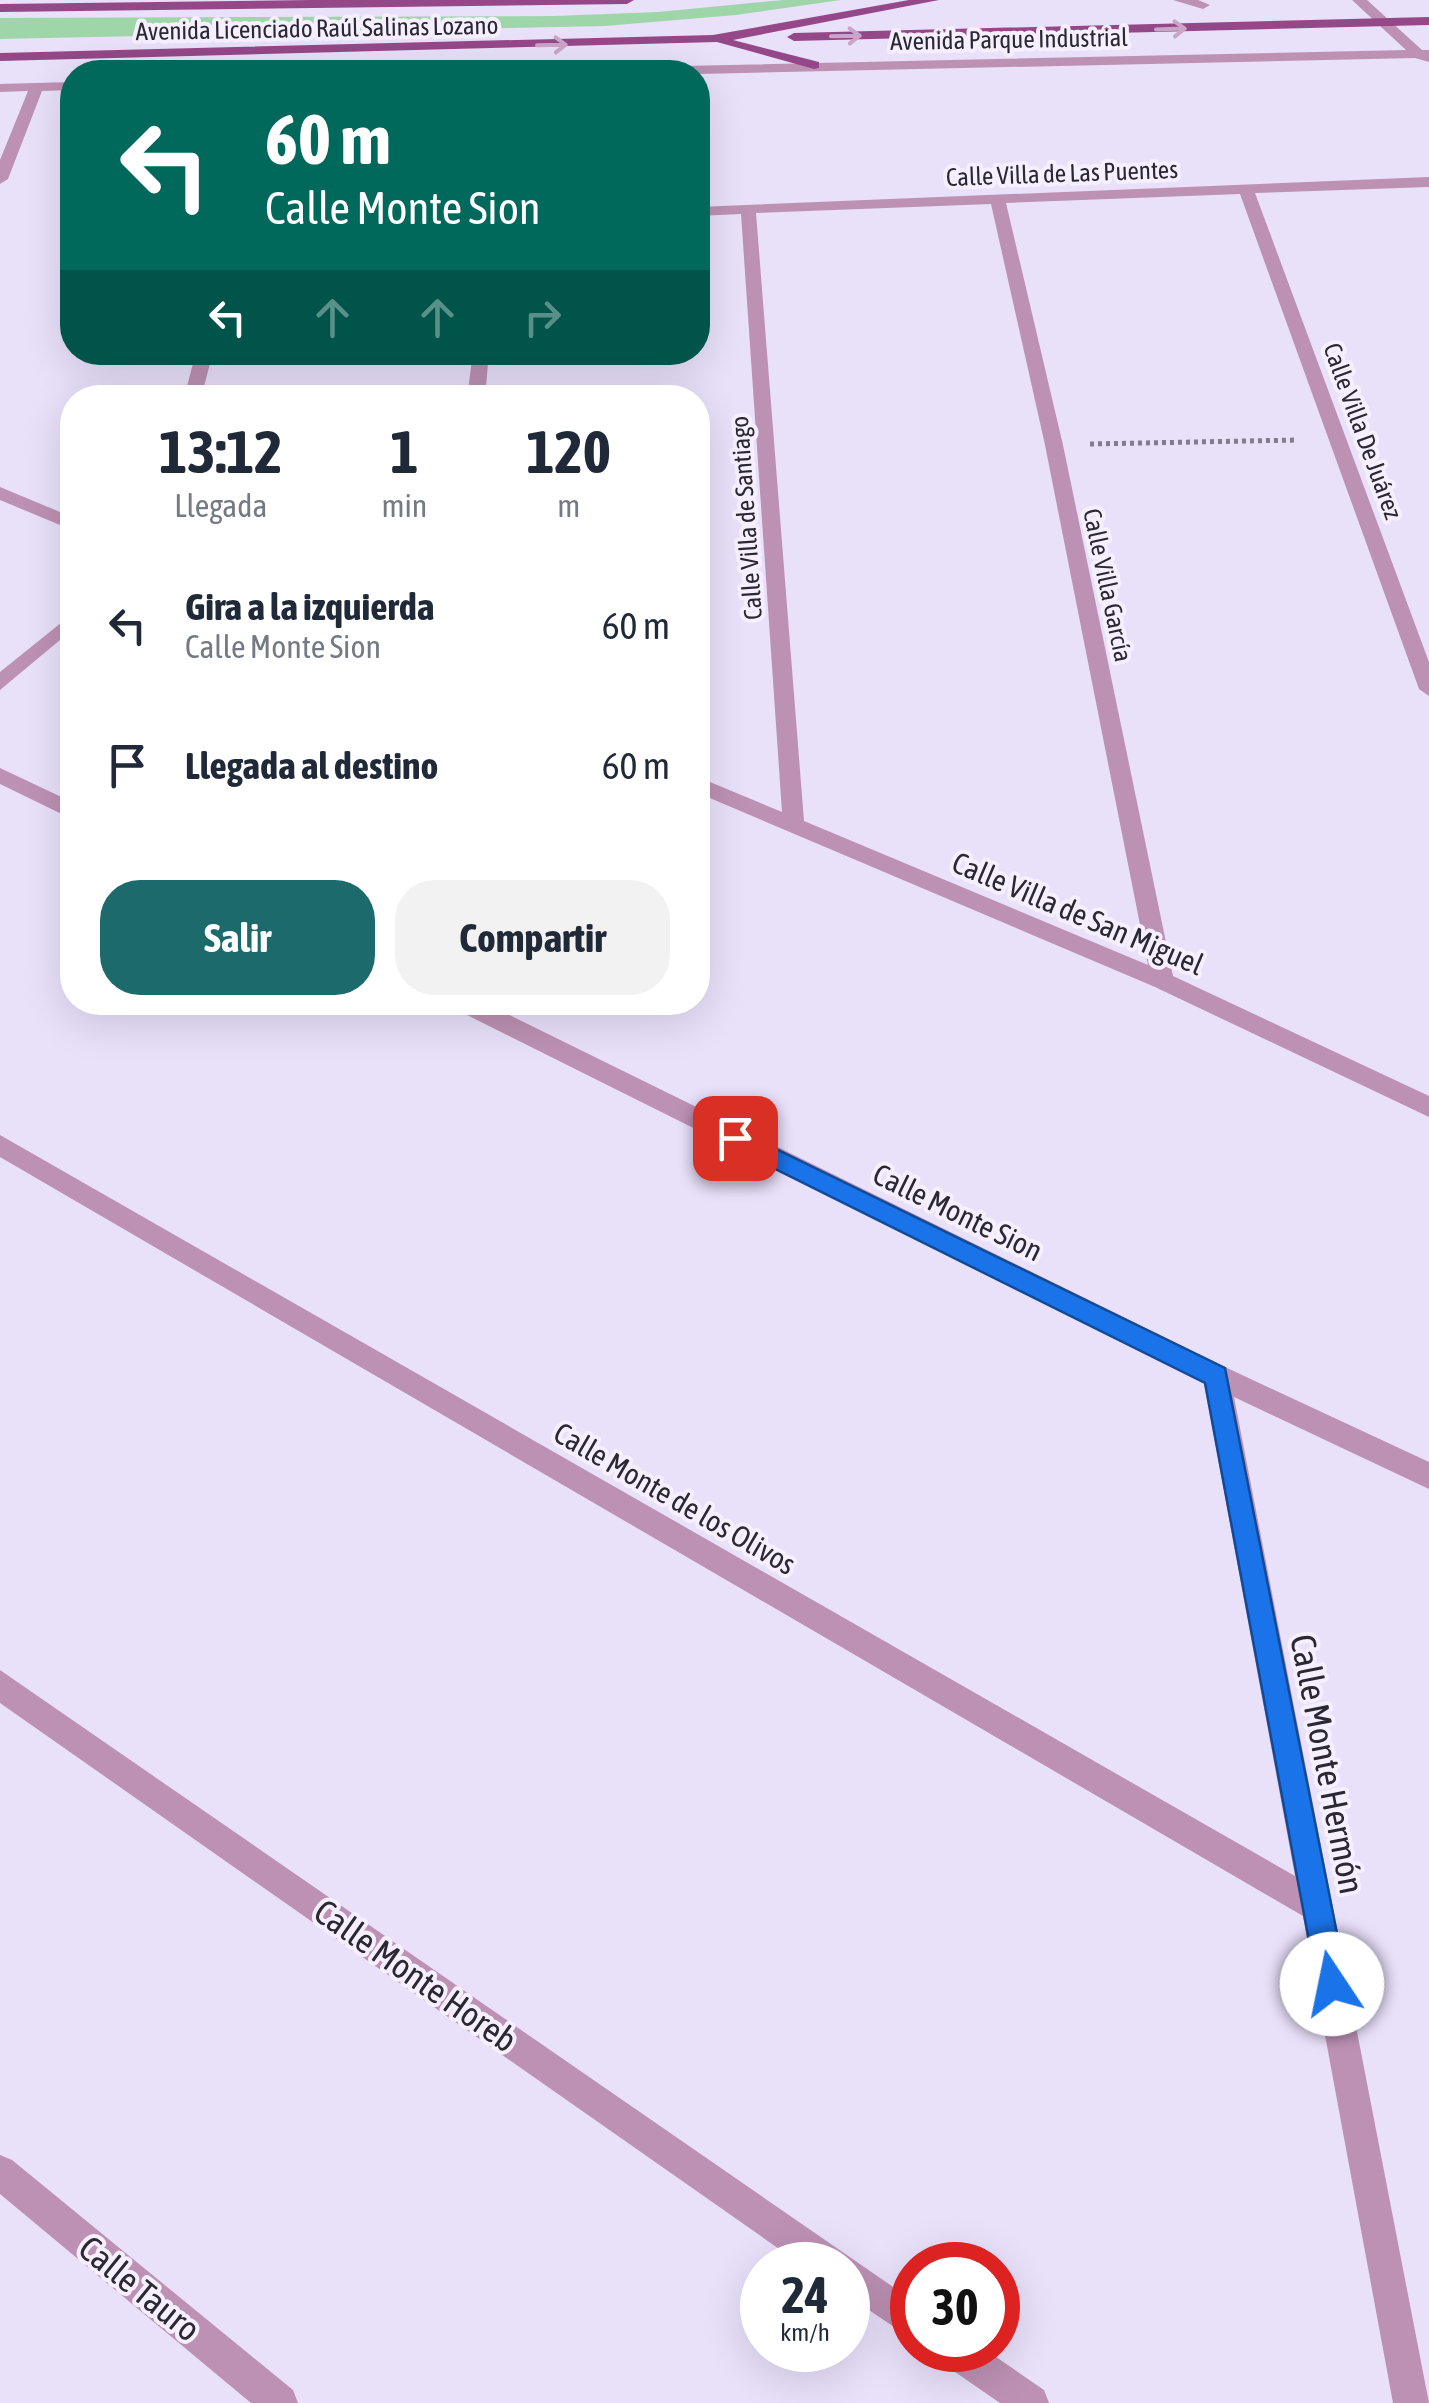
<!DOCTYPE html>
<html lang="es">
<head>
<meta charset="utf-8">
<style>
  body { margin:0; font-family:"Asap Condensed",sans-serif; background:#f2f2f3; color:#1f2937; height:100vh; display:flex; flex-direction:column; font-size:38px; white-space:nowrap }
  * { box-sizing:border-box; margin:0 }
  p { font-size:32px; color:#747a83 }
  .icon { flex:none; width:55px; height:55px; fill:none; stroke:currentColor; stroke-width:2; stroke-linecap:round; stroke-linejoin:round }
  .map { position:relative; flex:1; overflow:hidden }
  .side { position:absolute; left:60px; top:385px; width:650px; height:630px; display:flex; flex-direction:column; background:#fff; border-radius:40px; box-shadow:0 10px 40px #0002 }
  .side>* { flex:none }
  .top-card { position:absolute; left:60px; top:60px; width:650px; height:305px; border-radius:40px; box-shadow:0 10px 40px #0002; background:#00695c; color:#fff; overflow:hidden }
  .speed { position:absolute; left:740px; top:2242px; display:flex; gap:20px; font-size:50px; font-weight:700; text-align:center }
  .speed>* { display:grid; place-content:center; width:130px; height:130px; border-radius:50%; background:#fff; box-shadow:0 10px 40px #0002; line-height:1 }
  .speed small { font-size:25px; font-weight:400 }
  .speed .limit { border:15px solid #d22; background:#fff; color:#111 }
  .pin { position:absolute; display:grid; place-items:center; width:85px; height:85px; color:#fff; margin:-42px; border-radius:20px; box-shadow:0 5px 15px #0006 }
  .me { position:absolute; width:110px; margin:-55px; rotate:349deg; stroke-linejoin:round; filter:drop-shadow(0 0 8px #0008) }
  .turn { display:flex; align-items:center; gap:35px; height:210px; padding:0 40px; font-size:45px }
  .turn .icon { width:130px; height:130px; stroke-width:2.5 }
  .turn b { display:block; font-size:70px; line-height:85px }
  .lanes { display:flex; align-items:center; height:95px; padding:0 40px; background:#0003; justify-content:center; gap:50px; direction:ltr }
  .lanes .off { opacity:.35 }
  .eta { display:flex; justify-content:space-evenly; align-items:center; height:170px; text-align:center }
  .eta b { font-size:60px; font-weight:700; line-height:70px }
  .cta { display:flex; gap:20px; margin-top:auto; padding:20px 40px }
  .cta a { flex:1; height:115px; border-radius:40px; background:#1d6a6d; color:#fff; font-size:40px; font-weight:700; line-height:115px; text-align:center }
  .cta a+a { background:#f2f2f3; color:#1f2937 }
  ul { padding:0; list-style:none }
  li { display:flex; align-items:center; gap:30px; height:140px; padding:0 40px }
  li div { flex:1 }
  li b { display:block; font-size:38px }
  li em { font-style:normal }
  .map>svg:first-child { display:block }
  .green { fill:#9ed6aa }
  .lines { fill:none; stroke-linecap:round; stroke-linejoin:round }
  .path { stroke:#827c8d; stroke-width:5; stroke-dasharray:4 4; stroke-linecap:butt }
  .minor { fill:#bd91b4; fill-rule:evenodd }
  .major { fill:#954888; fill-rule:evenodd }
  .oneway { stroke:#caa4c9 }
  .route { fill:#1a73e8; stroke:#114b97; stroke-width:2.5 }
  .labels { text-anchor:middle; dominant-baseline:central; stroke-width:8; stroke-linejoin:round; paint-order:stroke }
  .far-street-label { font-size:25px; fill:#2b2831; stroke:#f5efff }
  .street-label { font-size:30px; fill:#2b2831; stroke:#f5efff }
  .near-street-label { font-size:35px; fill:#2b2831; stroke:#f5efff }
</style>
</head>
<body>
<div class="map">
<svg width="1429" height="2403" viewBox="0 0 1429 2403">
  <rect width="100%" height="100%" fill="#e9e0fa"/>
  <path class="green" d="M 783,0 L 841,0 L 736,15 L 605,26 L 0,39 L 0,18 L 555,16 L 658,12 Z"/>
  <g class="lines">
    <path class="path" d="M 1090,444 L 1298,440"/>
    <path class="minor" d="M 1173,0 L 1198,0 L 1210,5 L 1203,9 Z
      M 1352,0 L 1367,0 L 1422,50 L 1429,50 L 1429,62 L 1415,58 L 698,74 L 584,72 L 591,68 L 1406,50 Z
      M 72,82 L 72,90 L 42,91 L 8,179 L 0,184 L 0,160 L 28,91 L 0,92 L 0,84 Z
      M 1429,177 L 1429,187 L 1255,193 L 1429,662 L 1429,696 L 1419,689 L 1240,194 L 1006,203 L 1063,445 L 1173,976 L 1429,1096 L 1429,1117 L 1155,987 L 698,793 L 698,777 L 782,812 L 741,214 L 698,216 L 698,207 ZM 991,204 L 1045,445 L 1148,965 L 804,821 L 756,213 Z
      M 196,352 L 213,352 L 201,398 L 184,398 Z
      M 473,352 L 489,352 L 485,398 L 467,398 Z
      M 0,487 L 72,517 L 72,530 L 0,500 Z
      M 72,614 L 72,630 L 0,690 L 0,672 Z
      M 0,768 L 72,802 L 72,819 L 0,784 Z
      M 450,1002 L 483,1002 L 1225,1367 L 1429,1462 L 1429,1489 L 1234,1397 L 1429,2403 L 1393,2403 L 1303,1916 L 0,1157 L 0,1135 L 1295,1876 L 1204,1383 L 453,1008 Z
      M 0,1670 L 912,2300 L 912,2339 L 848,2296 L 848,2265 L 802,2265 L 0,1703 Z
      M 0,2155 L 12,2160 L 293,2390 L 298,2403 L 251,2403 L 0,2194 Z
      M 937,2350 L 986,2350 L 1044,2390 L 1049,2403 L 1000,2403 L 942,2363 Z"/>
    <path class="major" d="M 312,0 L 634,0 L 627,4 L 0,12 L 0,4 Z
      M 909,0 L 939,0 L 733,40 L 819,62 L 819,68 L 814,69 L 717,42 L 0,61 L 0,53 L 713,35 Z
      M 1429,17 L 1429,25 L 794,41 L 787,37 L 794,33 Z"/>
  </g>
  <defs><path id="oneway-shaft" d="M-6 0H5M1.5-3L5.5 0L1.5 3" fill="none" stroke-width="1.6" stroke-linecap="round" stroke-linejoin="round" transform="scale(2.5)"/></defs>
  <g class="oneway">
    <use href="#oneway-shaft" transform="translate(1171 29) rotate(-2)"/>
    <use href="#oneway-shaft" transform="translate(846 36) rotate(-1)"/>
    <use href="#oneway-shaft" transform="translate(552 45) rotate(-1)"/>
  </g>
  <path class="route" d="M 735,1129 L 1225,1368 L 1347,1984 L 1342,1994 L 1332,1998 L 1322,1994 L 1317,1984 L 1205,1383 L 727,1145 L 724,1138 L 727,1132 Z"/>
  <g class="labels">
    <g class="far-street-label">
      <text transform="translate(317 28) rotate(-1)">Avenida Licenciado Raúl Salinas Lozano</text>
      <text transform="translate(1009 39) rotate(-1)">Avenida Parque Industrial</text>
      <text transform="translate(1062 173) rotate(-2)">Calle Villa de Las Puentes</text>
      <text transform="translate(1363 431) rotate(70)">Calle Villa De Juárez</text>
      <text transform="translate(746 518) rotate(-94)">Calle Villa de Santiago</text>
      <text transform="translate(1108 585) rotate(78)">Calle Villa García</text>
    </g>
    <g class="street-label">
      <text transform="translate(1078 913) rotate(23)">Calle Villa de San Miguel</text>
      <text transform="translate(958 1212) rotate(26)">Calle Monte Sion</text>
      <text transform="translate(675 1498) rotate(30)">Calle Monte de los Olivos</text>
    </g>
    <g class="near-street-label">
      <text transform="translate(1328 1764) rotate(79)">Calle Monte Hermón</text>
      <text transform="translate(416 1975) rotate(35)">Calle Monte Horeb</text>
      <text transform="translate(140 2288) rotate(39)">Calle Tauro</text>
    </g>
  </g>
</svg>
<div class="speed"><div>24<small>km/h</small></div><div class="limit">30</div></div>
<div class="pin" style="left:735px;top:1138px;background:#d93025"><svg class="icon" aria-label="arrive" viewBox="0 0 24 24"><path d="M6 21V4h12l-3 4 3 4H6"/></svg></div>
<svg class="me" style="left:1332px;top:1984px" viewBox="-20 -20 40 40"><circle r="19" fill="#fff"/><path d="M0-13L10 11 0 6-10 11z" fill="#1a73e8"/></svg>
<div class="top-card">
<div class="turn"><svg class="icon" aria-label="left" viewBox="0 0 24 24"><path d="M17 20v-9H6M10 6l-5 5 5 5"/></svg><div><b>60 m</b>Calle Monte Sion</div></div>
<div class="lanes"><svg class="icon" aria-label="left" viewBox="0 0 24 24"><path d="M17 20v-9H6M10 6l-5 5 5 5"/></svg><svg class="icon off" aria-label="ahead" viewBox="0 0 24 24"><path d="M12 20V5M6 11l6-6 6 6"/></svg><svg class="icon off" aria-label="ahead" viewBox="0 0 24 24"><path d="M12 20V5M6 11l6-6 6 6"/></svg><svg class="icon off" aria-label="right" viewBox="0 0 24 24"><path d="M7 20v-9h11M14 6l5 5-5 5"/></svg></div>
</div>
<section class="side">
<div class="eta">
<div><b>13:12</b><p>Llegada</p></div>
<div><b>1</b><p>min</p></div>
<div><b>120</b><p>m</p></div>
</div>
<ul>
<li><svg class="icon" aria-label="left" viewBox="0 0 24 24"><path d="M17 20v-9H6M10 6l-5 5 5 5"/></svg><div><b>Gira a la izquierda</b><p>Calle Monte Sion</p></div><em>60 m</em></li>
<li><svg class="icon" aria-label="arrive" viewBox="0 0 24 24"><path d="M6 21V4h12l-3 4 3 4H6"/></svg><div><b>Llegada al destino</b></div><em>60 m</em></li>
</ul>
<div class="cta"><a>Salir</a><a>Compartir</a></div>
</section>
</div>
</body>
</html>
